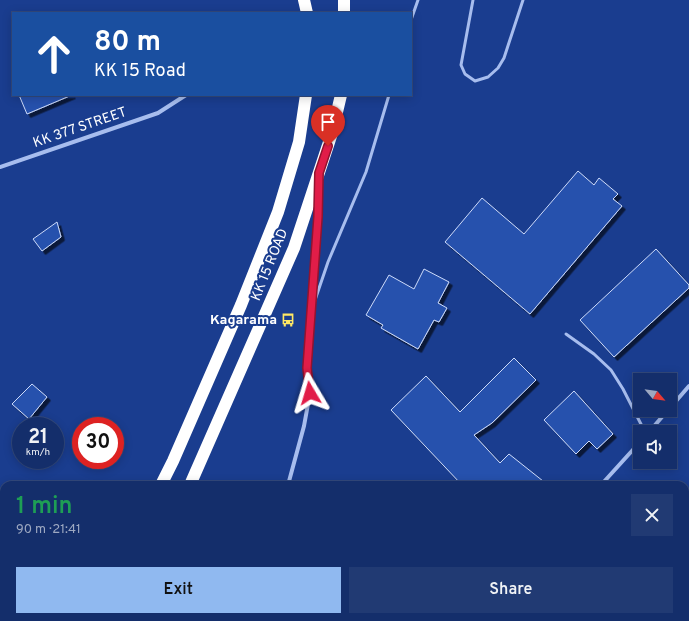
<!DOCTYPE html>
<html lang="en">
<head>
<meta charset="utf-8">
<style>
  body { margin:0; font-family:Overpass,sans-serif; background:#213a73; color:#f1f3f6; height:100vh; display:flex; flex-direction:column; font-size:15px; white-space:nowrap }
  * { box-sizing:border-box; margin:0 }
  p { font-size:13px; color:#9da8c1 }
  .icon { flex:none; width:22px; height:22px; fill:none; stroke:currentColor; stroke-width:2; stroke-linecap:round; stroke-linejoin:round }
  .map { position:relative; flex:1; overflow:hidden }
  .panel { position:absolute; left:0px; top:481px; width:689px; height:140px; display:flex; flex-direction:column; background:#142e6b; border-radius:12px 12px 0 0; box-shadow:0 2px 10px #0003,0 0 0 1px #334a7e }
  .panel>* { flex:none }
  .banner { position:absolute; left:12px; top:12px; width:400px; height:84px; border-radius:0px; box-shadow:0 2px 10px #0003,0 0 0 1px #334a7e; background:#1a4fa0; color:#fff; overflow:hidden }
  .needle { width:26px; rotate:119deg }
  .fabs { position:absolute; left:633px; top:373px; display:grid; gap:8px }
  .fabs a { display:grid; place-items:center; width:44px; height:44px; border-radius:0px; background:#142e6b; box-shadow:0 2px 10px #0003,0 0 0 1px #334a7e; font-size:20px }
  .speed { position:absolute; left:12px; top:417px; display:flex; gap:8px; font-size:20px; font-weight:700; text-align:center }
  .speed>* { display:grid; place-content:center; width:52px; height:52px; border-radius:50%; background:#142e6b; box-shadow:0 2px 10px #0003,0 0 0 1px #334a7e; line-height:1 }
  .speed small { font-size:10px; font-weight:400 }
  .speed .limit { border:6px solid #d22; background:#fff; color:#111 }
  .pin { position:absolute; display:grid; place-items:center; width:34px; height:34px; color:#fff; margin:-41px -17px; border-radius:50% 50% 50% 0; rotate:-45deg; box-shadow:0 0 4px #0007 }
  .pin .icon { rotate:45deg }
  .me { position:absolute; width:44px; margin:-22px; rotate:353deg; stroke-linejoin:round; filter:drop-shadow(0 0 3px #0008) }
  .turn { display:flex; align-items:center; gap:14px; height:84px; padding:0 16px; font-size:18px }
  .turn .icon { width:52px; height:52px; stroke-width:2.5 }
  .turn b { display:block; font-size:28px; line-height:34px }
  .round { display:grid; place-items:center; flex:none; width:42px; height:42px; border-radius:0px; background:#213a73 }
  .overview { display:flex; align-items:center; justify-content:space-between; height:68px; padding:0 16px }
  h1 { font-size:24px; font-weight:600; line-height:30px; color:#1e9e55 }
  .cta { display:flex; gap:8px; margin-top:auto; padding:8px 16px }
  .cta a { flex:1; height:46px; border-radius:0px; background:#90b9f0; color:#111; font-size:16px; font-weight:600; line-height:46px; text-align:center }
  .cta a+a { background:#213a73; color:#f1f3f6 }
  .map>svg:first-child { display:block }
  .building { fill:#2851ad; stroke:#cddbfa; filter:url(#shadow) }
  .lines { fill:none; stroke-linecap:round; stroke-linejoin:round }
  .lane { stroke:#a7bdee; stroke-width:3 }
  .street { stroke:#a7bdee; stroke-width:4 }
  .highway { stroke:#fff; stroke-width:12 }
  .route-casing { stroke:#92132f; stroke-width:10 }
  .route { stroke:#e11d48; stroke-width:7 }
  .labels { text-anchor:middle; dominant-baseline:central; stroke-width:4; stroke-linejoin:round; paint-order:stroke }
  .street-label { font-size:14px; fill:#fff; stroke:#1a3d8f }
  .poi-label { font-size:14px; font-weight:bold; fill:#fff; stroke:#1a3d8f; text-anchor:end }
</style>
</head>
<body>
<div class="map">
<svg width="689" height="621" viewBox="0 0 689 621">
  <defs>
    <filter id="shadow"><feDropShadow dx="3.5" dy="3.5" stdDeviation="0" flood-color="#0009"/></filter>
  </defs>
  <rect width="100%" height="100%" fill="#1a3d8f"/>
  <path class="building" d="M 19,95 L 72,95 L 27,114 Z
    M 578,171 L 594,185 L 599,178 L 618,194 L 613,199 L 622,206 L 530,314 L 445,242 L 482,198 L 524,234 Z
    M 57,222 L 61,237 L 42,251 L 33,239 Z
    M 656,249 L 689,285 L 689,288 L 614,357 L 580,320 Z
    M 424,269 L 449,282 L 438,303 L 447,308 L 439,322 L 434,320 L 418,349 L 381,328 L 383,325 L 366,315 L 389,275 L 414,289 Z
    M 514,358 L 536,380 L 492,423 L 474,435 L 500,463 L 509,454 L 548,485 L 462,485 L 391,410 L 426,376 L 460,412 Z
    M 32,384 L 47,397 L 29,419 L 12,404 Z
    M 574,391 L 613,434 L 597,449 L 589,441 L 576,454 L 544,420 Z"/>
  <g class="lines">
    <path class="lane" d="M 473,0 L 461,65 L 465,74 L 475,81 L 488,77 L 498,68 L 504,58 L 523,0
      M 411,20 L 418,0
      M 313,306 L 328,262 L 366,172 L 389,95
      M 566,334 L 594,354 L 611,370 L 623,389 L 645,432"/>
    <path class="street" d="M 0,167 L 158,113 L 186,95
      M 670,408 L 689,386
      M 649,432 L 668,410
      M 288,485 L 304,426 L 310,393 L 307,368 L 318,217 L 319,189
      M 601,485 L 640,442
      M 340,617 L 347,621
      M 249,621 L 250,617
      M 457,621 L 461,617"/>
    <path class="highway" d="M 304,0 L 307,13
      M 344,0 L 344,13
      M 161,485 L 173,461 L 241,305 L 278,212 L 299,142 L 306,95
      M 190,485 L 294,248 L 332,133 L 341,95
      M 100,621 L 101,617
      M 138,621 L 140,617"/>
  </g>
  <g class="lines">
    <g class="route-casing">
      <path id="route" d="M 310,393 L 307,368 L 318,217 L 319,173 L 328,146"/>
    </g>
    <use href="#route" class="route"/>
  </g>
  <defs>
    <g id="bus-bare" transform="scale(1.08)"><path d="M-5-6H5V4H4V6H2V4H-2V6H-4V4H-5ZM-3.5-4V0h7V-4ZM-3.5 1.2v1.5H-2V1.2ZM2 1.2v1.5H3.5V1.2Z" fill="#ffe864" stroke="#1a3d8f" stroke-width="2.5" paint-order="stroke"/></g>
  </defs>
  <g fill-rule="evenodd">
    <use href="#bus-bare" x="288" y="320"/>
  </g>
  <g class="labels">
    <g class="street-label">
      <text transform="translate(80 128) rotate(-19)">KK 377 STREET</text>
      <text transform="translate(270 265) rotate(-68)">KK 15 ROAD</text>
    </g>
    <g class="poi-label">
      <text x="277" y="320">Kagarama</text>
    </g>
  </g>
</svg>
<div class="fabs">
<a><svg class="needle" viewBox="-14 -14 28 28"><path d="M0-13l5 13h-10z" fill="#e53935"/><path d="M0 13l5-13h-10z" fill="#9da8c1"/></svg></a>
<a><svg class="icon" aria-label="sound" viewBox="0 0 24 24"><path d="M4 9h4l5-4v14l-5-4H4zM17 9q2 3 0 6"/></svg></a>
</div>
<div class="speed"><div>21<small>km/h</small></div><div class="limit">30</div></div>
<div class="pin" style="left:328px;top:146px;background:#d93025"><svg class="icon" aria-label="arrive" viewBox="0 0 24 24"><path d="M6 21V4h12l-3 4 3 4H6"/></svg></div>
<svg class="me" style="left:310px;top:393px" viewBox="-20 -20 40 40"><path d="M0-17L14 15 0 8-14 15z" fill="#e11d48" stroke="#fff" stroke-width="4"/></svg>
<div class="banner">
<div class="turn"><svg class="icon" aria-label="ahead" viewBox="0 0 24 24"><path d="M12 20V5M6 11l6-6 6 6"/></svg><div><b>80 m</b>KK 15 Road</div></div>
</div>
<section class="panel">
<div class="overview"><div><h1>1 min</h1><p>90 m · 21:41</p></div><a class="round"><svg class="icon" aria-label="close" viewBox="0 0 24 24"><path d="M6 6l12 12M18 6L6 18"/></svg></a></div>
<div class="cta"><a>Exit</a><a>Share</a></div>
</section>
</div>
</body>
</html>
